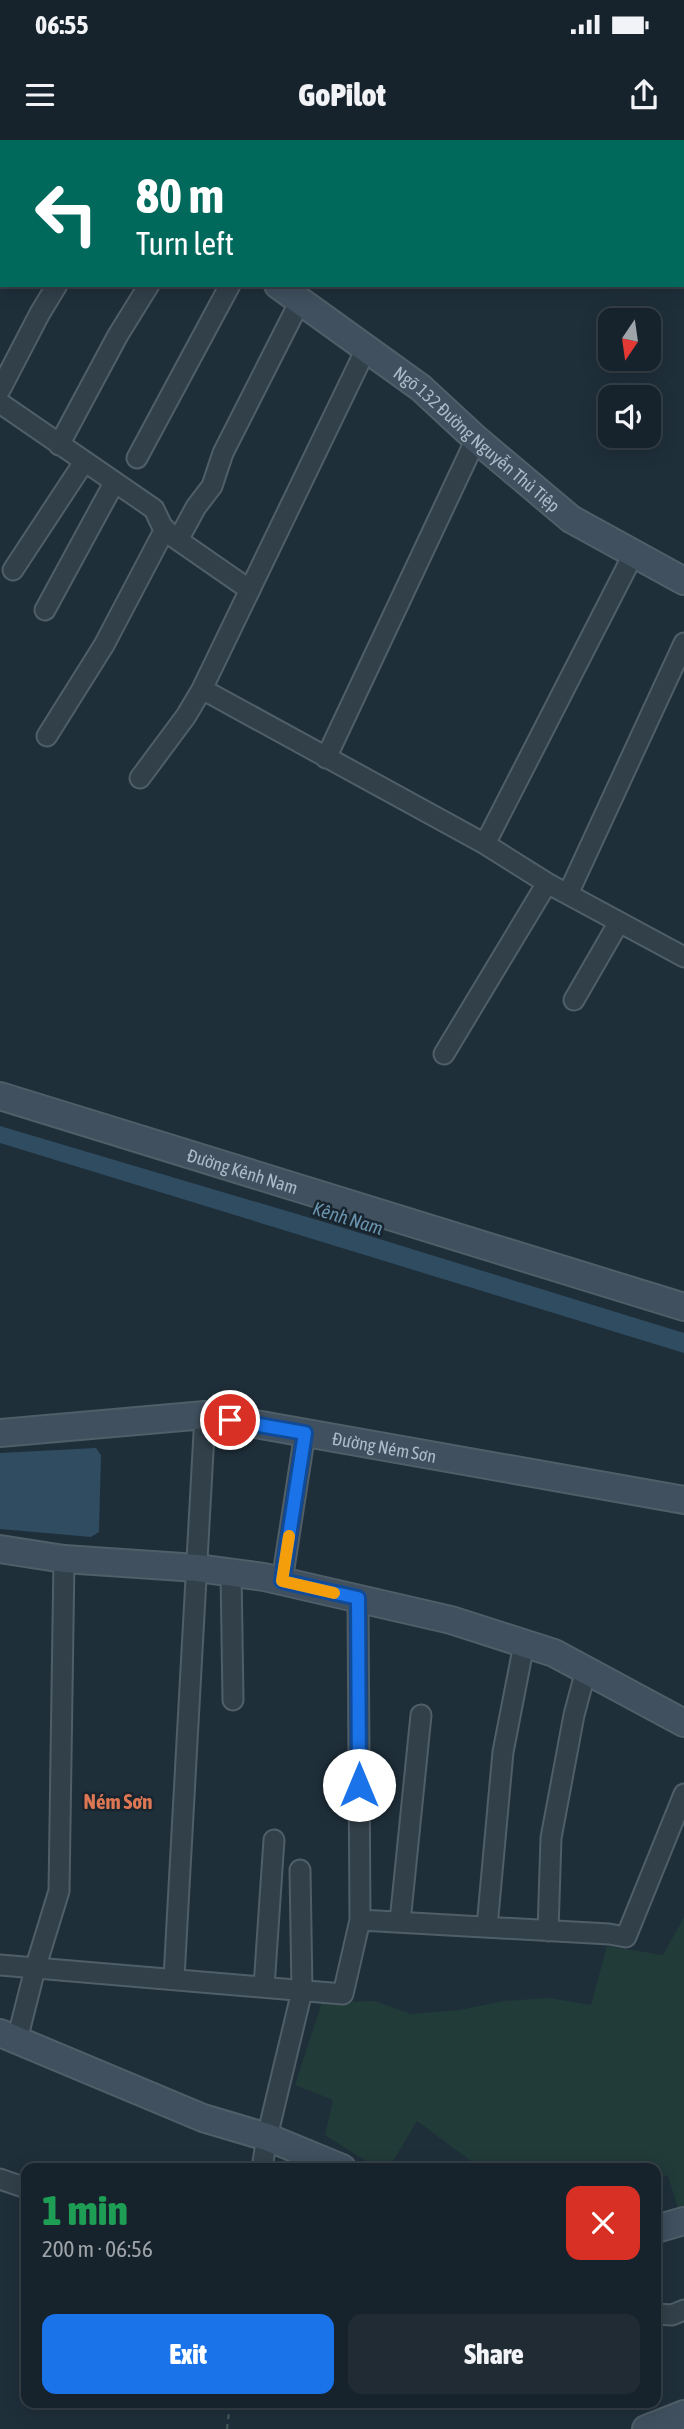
<!DOCTYPE html>
<html lang="en">
<head>
<meta charset="utf-8">
<style>
  body { margin:0; font-family:"Asap Condensed",sans-serif; background:#202b34; color:#f1f3f6; height:100vh; display:flex; flex-direction:column; font-size:26px; white-space:nowrap }
  * { box-sizing:border-box; margin:0 }
  p { font-size:23px; color:#9ea4a9 }
  .icon { flex:none; width:38px; height:38px; fill:none; stroke:currentColor; stroke-width:2; stroke-linecap:round; stroke-linejoin:round }
  .map { position:relative; flex:1; overflow:hidden }
  .details { position:absolute; left:21px; top:2023px; width:640px; height:245px; display:flex; flex-direction:column; background:#17232c; border-radius:14px; box-shadow:0 4px 18px #0003,0 0 0 2px #364048 }
  .details>* { flex:none }
  .guide { position:absolute; left:0px; top:0px; width:684px; height:147px; box-shadow:0 4px 18px #0003,0 0 0 2px #364048; background:#00695c; color:#fff; overflow:hidden }
  .needle { width:46px; rotate:193deg }
  .tools { position:absolute; left:598px; top:168px; display:grid; gap:14px }
  .tools a { display:grid; place-items:center; width:63px; height:63px; border-radius:14px; background:#17232c; box-shadow:0 4px 18px #0003,0 0 0 2px #364048; font-size:35px }
  .pin { position:absolute; display:grid; place-items:center; width:60px; height:60px; color:#fff; margin:-30px; border:4px solid #fff; border-radius:50%; box-shadow:0 2px 7px #0007 }
  .me { position:absolute; width:77px; margin:-38px; rotate:0deg; stroke-linejoin:round; filter:drop-shadow(0 0 5px #0008) }
  .turn { display:flex; align-items:center; gap:24px; height:147px; padding:0 21px; font-size:32px }
  .turn .icon { width:91px; height:91px; stroke-width:2.5 }
  .turn b { display:block; font-size:49px; line-height:60px }
  .round { display:grid; place-items:center; flex:none; width:74px; height:74px; border-radius:14px; background:#202b34 }
  .summary { display:flex; align-items:center; justify-content:space-between; height:119px; padding:0 21px }
  h1 { font-size:42px; font-weight:800; line-height:52px; color:#1e9e55 }
  .primary-button { display:flex; gap:14px; margin-top:auto; padding:14px 21px }
  .primary-button a { flex:1; height:80px; border-radius:14px; background:#1a73e8; color:#fff; font-size:28px; font-weight:800; line-height:80px; text-align:center }
  .primary-button a+a { background:#202b34; color:#f1f3f6 }
  .status { display:flex; justify-content:space-between; align-items:center; height:49px; padding:0 35px; background:#17232c; direction:ltr }
  .status svg { height:19px; fill:currentColor }
  header { display:flex; justify-content:space-between; align-items:center; height:91px; padding:0 21px; background:#17232c; font-size:32px; font-weight:800 }
  .map>svg:first-child { display:block }
  .green { fill:#213b39 }
  .water { fill:#2f4c61 }
  .lines { fill:none; stroke-linecap:round; stroke-linejoin:round }
  .street-casing { stroke:#505e68; stroke-width:23 }
  .secondary-casing { stroke:#505e68; stroke-width:30 }
  .path { stroke:#3e5756; stroke-width:2.5; stroke-dasharray:5 5; stroke-linecap:butt }
  .street { stroke:#32404a; stroke-width:19 }
  .secondary { stroke:#40505e; stroke-width:26 }
  .route-casing { stroke:#114b97; stroke-width:18 }
  .route { stroke:#1a73e8; stroke-width:12 }
  .slow { stroke:#f59e0b; stroke-width:12 }
  .labels { text-anchor:middle; dominant-baseline:central; stroke-width:5; stroke-linejoin:round; paint-order:stroke }
  .street-label { font-size:18px; fill:#adbbc7; stroke:#18252f }
  .water-label { font-size:19px; font-style:italic; fill:#6a93ae; stroke:#18252f }
  .quarter-label { font-size:21px; font-weight:bold; fill:#dd7652; stroke:#18252f }
</style>
</head>
<body>
<div class="status"><b>06:55</b><svg viewBox="0 0 49 12"><path d="M0 12V9h3v3zM5 12V6h3v6zM10 12V3h3v9zM15 12V0h3v12zM26 1h20v11H26zM47 4h2v5h-2z"/></svg></div>
<header><svg class="icon" aria-label="menu" viewBox="0 0 24 24"><path d="M4 6h16M4 12h16M4 18h16"/></svg>GoPilot<svg class="icon" aria-label="share" viewBox="0 0 24 24"><path d="M12 15V3M7 8l5-5 5 5M5 13v7h14v-7"/></svg></header>
<div class="map">
<svg width="684" height="2289" viewBox="0 0 684 2289">
  <rect width="100%" height="100%" fill="#1f2f3a"/>
  <path class="green" d="M 684,1777 L 684,2066 L 678,2068 L 668,2036 L 656,2035 L 656,2028 L 479,2027 L 417,1981 L 389,2028 L 377,2028 L 325,1995 L 333,1960 L 295,1945 L 322,1862 L 375,1861 L 411,1874 L 460,1870 L 503,1861 L 549,1858 L 591,1865 L 607,1806 L 663,1815 Z"/>
  <path class="water" d="M 0,986 L 334,1085 L 684,1193 L 684,1213 L 0,1003 Z
    M 96,1308 L 101,1315 L 99,1392 L 91,1397 L 0,1389 L 0,1313 Z"/>
  <g class="lines">
    <g class="street-casing">
      <path id="street" d="M 0,250 L 40,173 L 57,145
        M 0,263 L 154,369 L 162,386 L 172,396 L 250,450
        M 59,305 L 118,195 L 149,145
        M 137,318 L 230,145
        M 178,400 L 196,367 L 212,346 L 223,313 L 300,161
        M 13,430 L 84,322
        M 45,470 L 114,343
        M 202,549 L 485,704 L 547,743 L 684,817
        M 47,596 L 104,505 L 165,389
        M 326,618 L 476,299
        M 140,638 L 186,576 L 202,549 L 366,209
        M 485,704 L 633,415
        M 568,754 L 684,503
        M 574,860 L 619,782
        M 444,914 L 547,743
        M 231,1432 L 233,1560
        M 282,1441 L 305,1293
        M 360,1780 L 609,1794 L 626,1797 L 684,1654
        M 400,1782 L 421,1575
        M 487,1787 L 503,1612 L 524,1504
        M 548,1791 L 551,1698 L 574,1575 L 586,1530
        M 0,1825 L 343,1854 L 360,1780 L 358,1458
        M 174,1838 L 205,1275
        M 264,1847 L 274,1700
        M 17,1900 L 35,1829 L 59,1751 L 64,1419
        M 262,2028 L 267,1997 L 302,1851 L 300,1730
        M 0,2039 L 26,2048
        M 656,2174 L 672,2175 L 684,2170"/>
    </g>
    <g class="secondary-casing">
      <g id="secondary">
        <path d="M 89,0 L 91,2"/>
        <path d="M 0,130 L 2,128"/>
        <path id="s1" d="M 278,145 L 421,248 L 476,299 L 571,379 L 684,441"/>
        <path id="s2" d="M 0,956 L 684,1167"/>
        <path id="s3" d="M 0,1293 L 205,1275 L 684,1360"/>
        <path d="M 0,1409 L 64,1419 L 197,1428 L 264,1437 L 451,1480 L 554,1513 L 684,1583"/>
        <path d="M 0,1893 L 203,1978 L 267,1997 L 342,2028"/>
        <path d="M 656,2089 L 684,2081"/>
        <path d="M 646,2289 L 684,2274"/>
      </g>
    </g>
    <path class="path" d="M 227,2289 L 230,2263"/>
    <use href="#street" class="street"/>
    <use href="#secondary" class="secondary"/>
  </g>
  <g class="lines">
    <g class="route-casing">
      <path id="route" d="M 230,1280 L 305,1293 L 282,1441 L 358,1458 L 359,1645"/>
    </g>
    <use href="#route" class="route"/>
    <path class="slow" d="M 289,1396 L 282,1441 L 334,1453"/>
  </g>
  <g class="labels">
    <g class="street-label">
      <text stroke="none"><textPath href="#s1" startOffset="252">Ngõ 132 Đường Nguyễn Thủ Tiệp</textPath></text>
      <text stroke="none"><textPath href="#s2" startOffset="254">Đường Kênh Nam</textPath></text>
      <text stroke="none"><textPath href="#s3" startOffset="388">Đường Ném Sơn</textPath></text>
    </g>
    <g class="water-label">
      <text transform="translate(348 1078) rotate(17)">Kênh Nam</text>
    </g>
    <g class="quarter-label">
      <text x="118" y="1661">Ném Sơn</text>
    </g>
  </g>
</svg>
<div class="tools">
<a><svg class="needle" viewBox="-14 -14 28 28"><path d="M0-13l5 13h-10z" fill="#e53935"/><path d="M0 13l5-13h-10z" fill="#9ea4a9"/></svg></a>
<a><svg class="icon" aria-label="sound" viewBox="0 0 24 24"><path d="M4 9h4l5-4v14l-5-4H4zM17 9q2 3 0 6"/></svg></a>
</div>
<div class="pin" style="left:230px;top:1280px;background:#d93025"><svg class="icon" aria-label="arrive" viewBox="0 0 24 24"><path d="M6 21V4h12l-3 4 3 4H6"/></svg></div>
<svg class="me" style="left:359px;top:1645px" viewBox="-20 -20 40 40"><circle r="19" fill="#fff"/><path d="M0-13L10 11 0 6-10 11z" fill="#1a73e8"/></svg>
<div class="guide">
<div class="turn"><svg class="icon" aria-label="left" viewBox="0 0 24 24"><path d="M17 20v-9H6M10 6l-5 5 5 5"/></svg><div><b>80 m</b>Turn left</div></div>
</div>
<section class="details">
<div class="summary"><div><h1>1 min</h1><p>200 m · 06:56</p></div><a class="round" style="background:#d93025;color:#fff"><svg class="icon" aria-label="close" viewBox="0 0 24 24"><path d="M6 6l12 12M18 6L6 18"/></svg></a></div>
<div class="primary-button"><a>Exit</a><a>Share</a></div>
</section>
</div>
</body>
</html>
